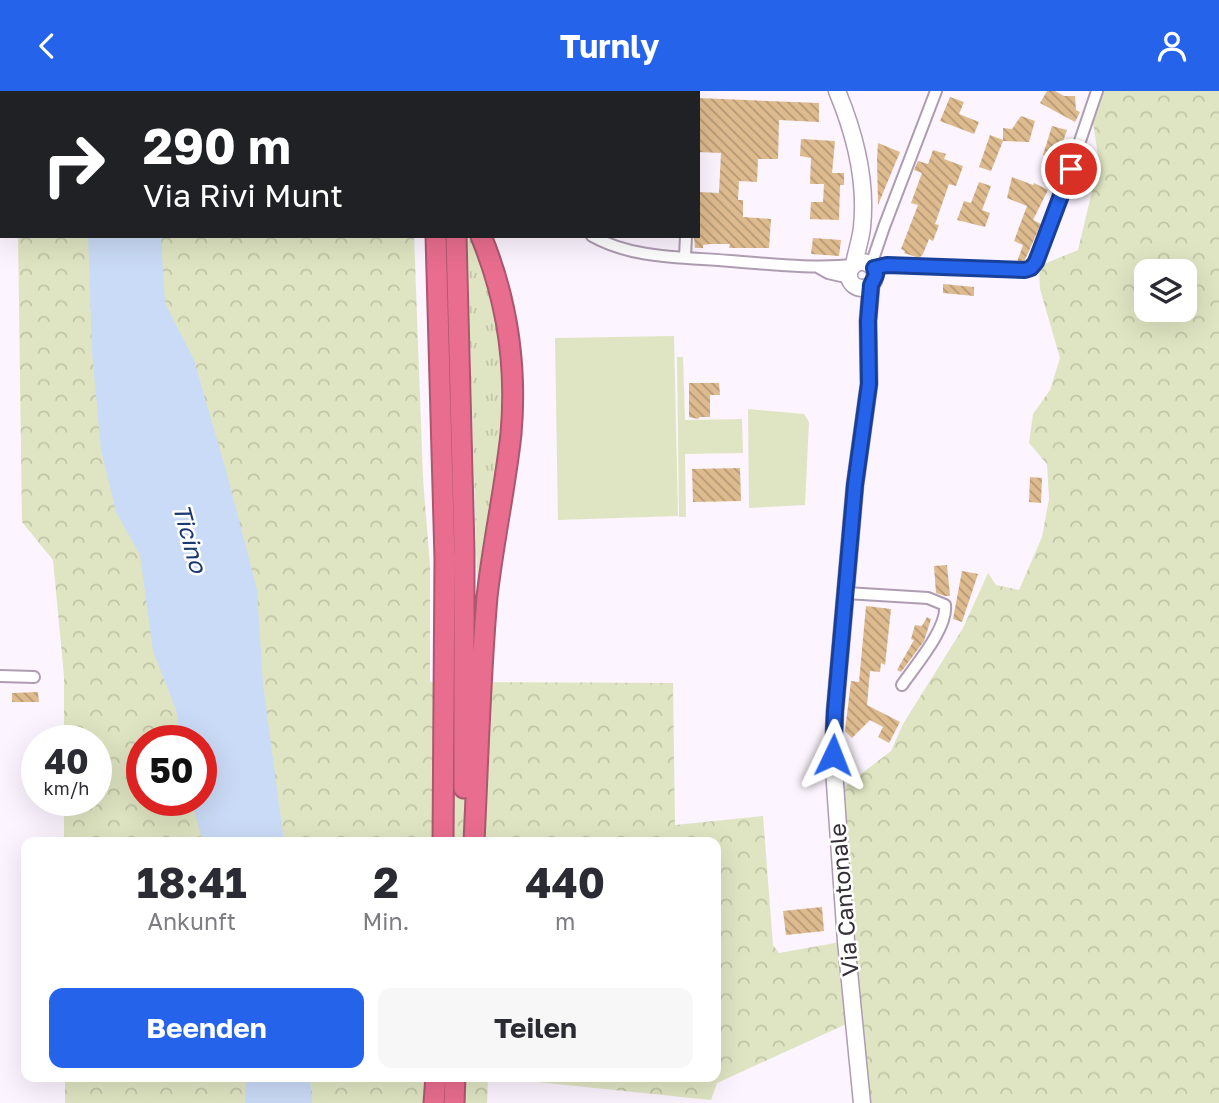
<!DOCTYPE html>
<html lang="de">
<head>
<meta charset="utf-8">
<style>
  body { margin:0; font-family:"Golos Text",sans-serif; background:#f7f7f7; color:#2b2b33; height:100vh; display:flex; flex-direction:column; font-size:26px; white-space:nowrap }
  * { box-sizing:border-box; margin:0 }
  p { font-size:23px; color:#7c7c81 }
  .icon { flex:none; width:38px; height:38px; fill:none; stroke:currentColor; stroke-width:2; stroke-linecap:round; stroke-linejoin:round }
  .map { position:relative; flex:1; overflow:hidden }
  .details { position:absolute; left:21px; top:746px; width:700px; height:245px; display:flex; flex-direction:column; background:#fff; border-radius:14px; box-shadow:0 7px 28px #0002 }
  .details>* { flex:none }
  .guide { position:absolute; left:0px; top:0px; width:700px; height:147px; box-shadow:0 7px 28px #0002; background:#202124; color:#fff; overflow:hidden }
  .fabs { position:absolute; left:1134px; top:168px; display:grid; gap:14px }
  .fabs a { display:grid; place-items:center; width:63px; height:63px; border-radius:14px; background:#fff; box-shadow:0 7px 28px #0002; font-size:35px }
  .speed { position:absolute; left:21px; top:634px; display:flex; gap:14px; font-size:35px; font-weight:700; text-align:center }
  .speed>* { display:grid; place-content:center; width:91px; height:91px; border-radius:50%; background:#fff; box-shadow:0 7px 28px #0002; line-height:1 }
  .speed small { font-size:18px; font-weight:400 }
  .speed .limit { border:10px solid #d22; background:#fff; color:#111 }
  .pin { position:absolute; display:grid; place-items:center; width:60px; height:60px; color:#fff; margin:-30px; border:4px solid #fff; border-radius:50%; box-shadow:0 2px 7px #0007 }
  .me { position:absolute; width:77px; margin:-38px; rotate:2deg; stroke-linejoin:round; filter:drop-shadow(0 0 5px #0008) }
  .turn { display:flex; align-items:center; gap:24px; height:147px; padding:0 28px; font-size:32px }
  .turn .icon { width:91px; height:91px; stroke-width:2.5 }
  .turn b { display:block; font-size:49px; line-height:60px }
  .eta { display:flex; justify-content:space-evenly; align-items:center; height:119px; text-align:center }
  .eta b { font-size:42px; font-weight:700; line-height:49px }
  .primary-button { display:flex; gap:14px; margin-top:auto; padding:14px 28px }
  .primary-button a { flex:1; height:80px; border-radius:14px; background:#2563eb; color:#fff; font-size:28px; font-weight:700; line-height:80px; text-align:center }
  .primary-button a+a { background:#f7f7f7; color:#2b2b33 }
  header { display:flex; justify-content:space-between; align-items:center; height:91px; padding:0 28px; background:#2563eb; color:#fff; font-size:32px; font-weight:700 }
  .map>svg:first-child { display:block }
  .grass { fill:url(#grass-tufts) }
  .forest { fill:url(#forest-crowns); fill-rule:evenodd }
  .pitch { fill:#dfe5c2 }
  .water { fill:#cadbf7 }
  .building { fill:url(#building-back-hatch) }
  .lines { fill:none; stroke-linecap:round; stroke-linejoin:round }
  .minor-casing { stroke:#ae9cb2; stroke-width:14 }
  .secondary-casing { stroke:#ae9cb2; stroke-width:19 }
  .motorway-casing { stroke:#aa5770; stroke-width:23 }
  .minor { stroke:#fff; stroke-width:10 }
  .secondary { stroke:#fff; stroke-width:16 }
  .motorway { stroke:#e96d8e; stroke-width:19 }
  .route-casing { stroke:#184099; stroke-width:18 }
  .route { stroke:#2563eb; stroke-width:12 }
  .labels { text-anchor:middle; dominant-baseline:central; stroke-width:5; stroke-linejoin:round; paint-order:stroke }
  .street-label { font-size:23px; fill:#362f38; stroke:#fff }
  .water-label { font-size:24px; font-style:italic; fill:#1b3971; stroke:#fff }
</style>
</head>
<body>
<header><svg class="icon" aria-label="back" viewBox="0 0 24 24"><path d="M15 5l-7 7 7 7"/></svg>Turnly<svg class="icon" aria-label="person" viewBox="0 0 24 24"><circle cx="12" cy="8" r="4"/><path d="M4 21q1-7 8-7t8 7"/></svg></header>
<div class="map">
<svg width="1219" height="1012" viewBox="0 0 1219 1012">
  <defs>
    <pattern id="grass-tufts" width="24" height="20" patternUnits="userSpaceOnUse" patternTransform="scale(1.75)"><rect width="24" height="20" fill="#dfe5c2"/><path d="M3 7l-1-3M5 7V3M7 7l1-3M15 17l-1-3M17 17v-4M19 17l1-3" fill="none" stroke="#c0c5a7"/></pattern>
    <pattern id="forest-crowns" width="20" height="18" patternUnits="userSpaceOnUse" patternTransform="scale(1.75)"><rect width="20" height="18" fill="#dfe5c2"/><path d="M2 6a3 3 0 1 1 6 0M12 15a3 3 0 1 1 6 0" fill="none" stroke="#c0c5a7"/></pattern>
    <pattern id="building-back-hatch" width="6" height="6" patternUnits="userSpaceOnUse" patternTransform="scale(1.75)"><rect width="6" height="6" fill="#debb8e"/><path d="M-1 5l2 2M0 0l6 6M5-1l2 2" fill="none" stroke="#b59875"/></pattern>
  </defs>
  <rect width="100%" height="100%" fill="#fcf4fe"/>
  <path class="grass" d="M 467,145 L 471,145 L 480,154 L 487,173 L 509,293 L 478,518 Z"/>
  <path class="forest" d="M 17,0 L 346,0 L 347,2 L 17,2 Z
    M 1097,0 L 1219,0 L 1219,1012 L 862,1012 L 853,930 L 717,992 L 711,1009 L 488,986 L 487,1012 L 65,1012 L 65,985 L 716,985 L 716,751 L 64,751 L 64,709 L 96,709 L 96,649 L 64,649 L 64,585 L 53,469 L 22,431 L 18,145 L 414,145 L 423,387 L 430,475 L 430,591 L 673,592 L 675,734 L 763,725 L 773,854 L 779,862 L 846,850 L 835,703 L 891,660 L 903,633 L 963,537 L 988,482 L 996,494 L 1019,499 L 1042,446 L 1049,408 L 1047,373 L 1029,352 L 1033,323 L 1050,299 L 1060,267 L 1040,198 L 1039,175 L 1078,159 L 1099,71 L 1091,19 ZM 1146,180 L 1185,180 L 1185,219 L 1146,219 ZM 142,649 L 201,649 L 201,709 L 142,709 Z"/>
  <path class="pitch" d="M 674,245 L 678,425 L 558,429 L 555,247 Z
    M 677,266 L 683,266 L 685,329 L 742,328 L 743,362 L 685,363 L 686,426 L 679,426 Z
    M 748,318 L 804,323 L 809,331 L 805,414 L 749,417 Z"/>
  <path class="water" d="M 88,145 L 161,145 L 165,212 L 194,269 L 227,383 L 257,499 L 263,593 L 284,751 L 203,751 L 191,709 L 201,709 L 201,649 L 181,649 L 176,619 L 153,560 L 140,464 L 116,421 L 101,359 L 92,261 Z
    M 246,985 L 310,985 L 312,1012 L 245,1012 Z"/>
  <path class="building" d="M 1047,0 L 1055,0 L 1064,5 L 1075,5 L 1076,19 L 1080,21 L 1075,31 L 1040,12 Z
    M 950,6 L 964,11 L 959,23 L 979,31 L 974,43 L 940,30 Z
    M 698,7 L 819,12 L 819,31 L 779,29 L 778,68 L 758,68 L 757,91 L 739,90 L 738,109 L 743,109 L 743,126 L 771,128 L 769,157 L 729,157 L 730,153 L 710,153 L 703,154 L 703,157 L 695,157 L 694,145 L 698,145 L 699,101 L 719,102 L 721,62 L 698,61 Z
    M 1021,25 L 1035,30 L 1029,51 L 1003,50 L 991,80 L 979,76 L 990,44 L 1003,49 L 1003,37 L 1012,38 Z
    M 1052,35 L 1067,39 L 1057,68 L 1043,64 Z
    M 801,48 L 835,50 L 832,82 L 844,82 L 844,94 L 840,94 L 839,129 L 810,128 L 811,111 L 823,111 L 824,93 L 810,93 L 811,67 L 800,65 Z
    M 878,52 L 900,61 L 878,114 L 877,67 Z
    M 933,59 L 946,63 L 944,68 L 963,75 L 956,95 L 949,93 L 935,133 L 939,134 L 933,150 L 929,148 L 923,163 L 919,167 L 904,162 L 905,160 L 901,158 L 918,114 L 911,112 L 922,82 L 914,79 L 918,70 L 928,73 Z
    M 1012,86 L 1033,94 L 1034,92 L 1048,99 L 1033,129 L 1041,133 L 1024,171 L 1017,171 L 1023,154 L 1014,150 L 1027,115 L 1007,107 Z
    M 979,91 L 991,95 L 982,119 L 990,122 L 985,136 L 957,129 L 964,110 L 971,112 Z
    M 813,147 L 841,149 L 839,165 L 811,163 Z
    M 943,193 L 974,196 L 974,205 L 943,202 Z
    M 689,292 L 719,292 L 720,304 L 710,304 L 710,326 L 700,326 L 698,328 L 689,326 Z
    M 740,377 L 741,410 L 693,411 L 692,378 Z
    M 1030,386 L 1042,387 L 1041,412 L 1029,411 Z
    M 947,474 L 950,505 L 945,505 L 936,502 L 934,475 Z
    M 962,480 L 978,483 L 962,531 L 953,528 Z
    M 866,515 L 891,518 L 885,574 L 881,572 L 880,581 L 870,580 L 867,614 L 900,631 L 889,652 L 878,646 L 883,636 L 870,629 L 852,647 L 845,640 L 851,590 L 859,591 Z
    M 927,526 L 931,528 L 924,550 L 901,581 L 897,579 L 914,549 L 911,548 L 915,534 L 922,535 Z
    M 38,601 L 39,611 L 12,611 L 12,602 Z
    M 822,816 L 824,840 L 786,844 L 783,820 Z"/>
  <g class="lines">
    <g class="minor-casing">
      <path id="minor" d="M 483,0 L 484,2
        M 690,2 L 690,0
        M 592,145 C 633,168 683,166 730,170 C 771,173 813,178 854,174
        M 685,166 L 686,145
        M 871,174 L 884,136 L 936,0
        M 819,177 L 828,182 L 850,187
        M 874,177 L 887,174 L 1025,179 L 1031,177 L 1062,103 L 1097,0
        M 846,502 L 928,507 L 945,514 C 948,537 915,575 902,594
        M 0,585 L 34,586"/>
    </g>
    <g class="secondary-casing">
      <path id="secondary" d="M 837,0 C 855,43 867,89 862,136 C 861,148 856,161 854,174
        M849 184a13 13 0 1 1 26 0a13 13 0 1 1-26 0Z
        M 862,1012 L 846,850 L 833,664 L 835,620 L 855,394 L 869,293 L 868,230 L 871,194"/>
    </g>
    <g class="motorway-casing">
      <path id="motorway" d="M 393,0 L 394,2
        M 423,0 L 424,2
        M 448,0 L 449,2
        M 436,145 L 445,468 L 443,751
        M 456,145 L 464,458 L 464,697
        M 474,751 C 478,669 480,587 487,506 C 493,452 505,398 511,343 C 517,275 507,208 481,145
        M 434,1012 L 436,985
        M 454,1012 L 455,985"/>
    </g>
    <use href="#minor" class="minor"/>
    <use href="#secondary" class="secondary"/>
    <use href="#motorway" class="motorway"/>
  </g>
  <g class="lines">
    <g class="route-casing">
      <path id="route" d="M 833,664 L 835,620 L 855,394 L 869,293 L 868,230 L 871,194 L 876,184 L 874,177 L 887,174 L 1025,179 L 1031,177 L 1036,171 L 1071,78"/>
    </g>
    <use href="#route" class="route"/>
  </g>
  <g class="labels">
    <g class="street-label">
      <text transform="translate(843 809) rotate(-95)">Via Cantonale</text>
    </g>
    <g class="water-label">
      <text transform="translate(191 447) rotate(75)">Ticino</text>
    </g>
  </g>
</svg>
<div class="fabs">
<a><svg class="icon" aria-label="layers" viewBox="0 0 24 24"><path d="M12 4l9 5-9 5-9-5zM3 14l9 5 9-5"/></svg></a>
</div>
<div class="speed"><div>40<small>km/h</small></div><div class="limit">50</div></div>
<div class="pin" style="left:1071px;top:78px;background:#d93025"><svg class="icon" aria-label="arrive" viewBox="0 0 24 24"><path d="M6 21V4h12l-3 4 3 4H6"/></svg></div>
<svg class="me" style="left:833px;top:664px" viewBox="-20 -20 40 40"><path d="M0-17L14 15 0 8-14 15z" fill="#2563eb" stroke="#fff" stroke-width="4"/></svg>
<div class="guide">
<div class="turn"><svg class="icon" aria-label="right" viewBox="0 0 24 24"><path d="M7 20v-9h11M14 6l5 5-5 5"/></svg><div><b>290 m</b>Via Rivi Munt</div></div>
</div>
<section class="details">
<div class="eta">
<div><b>18:41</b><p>Ankunft</p></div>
<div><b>2</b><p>Min.</p></div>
<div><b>440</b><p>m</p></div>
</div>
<div class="primary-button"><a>Beenden</a><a>Teilen</a></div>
</section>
</div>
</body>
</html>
